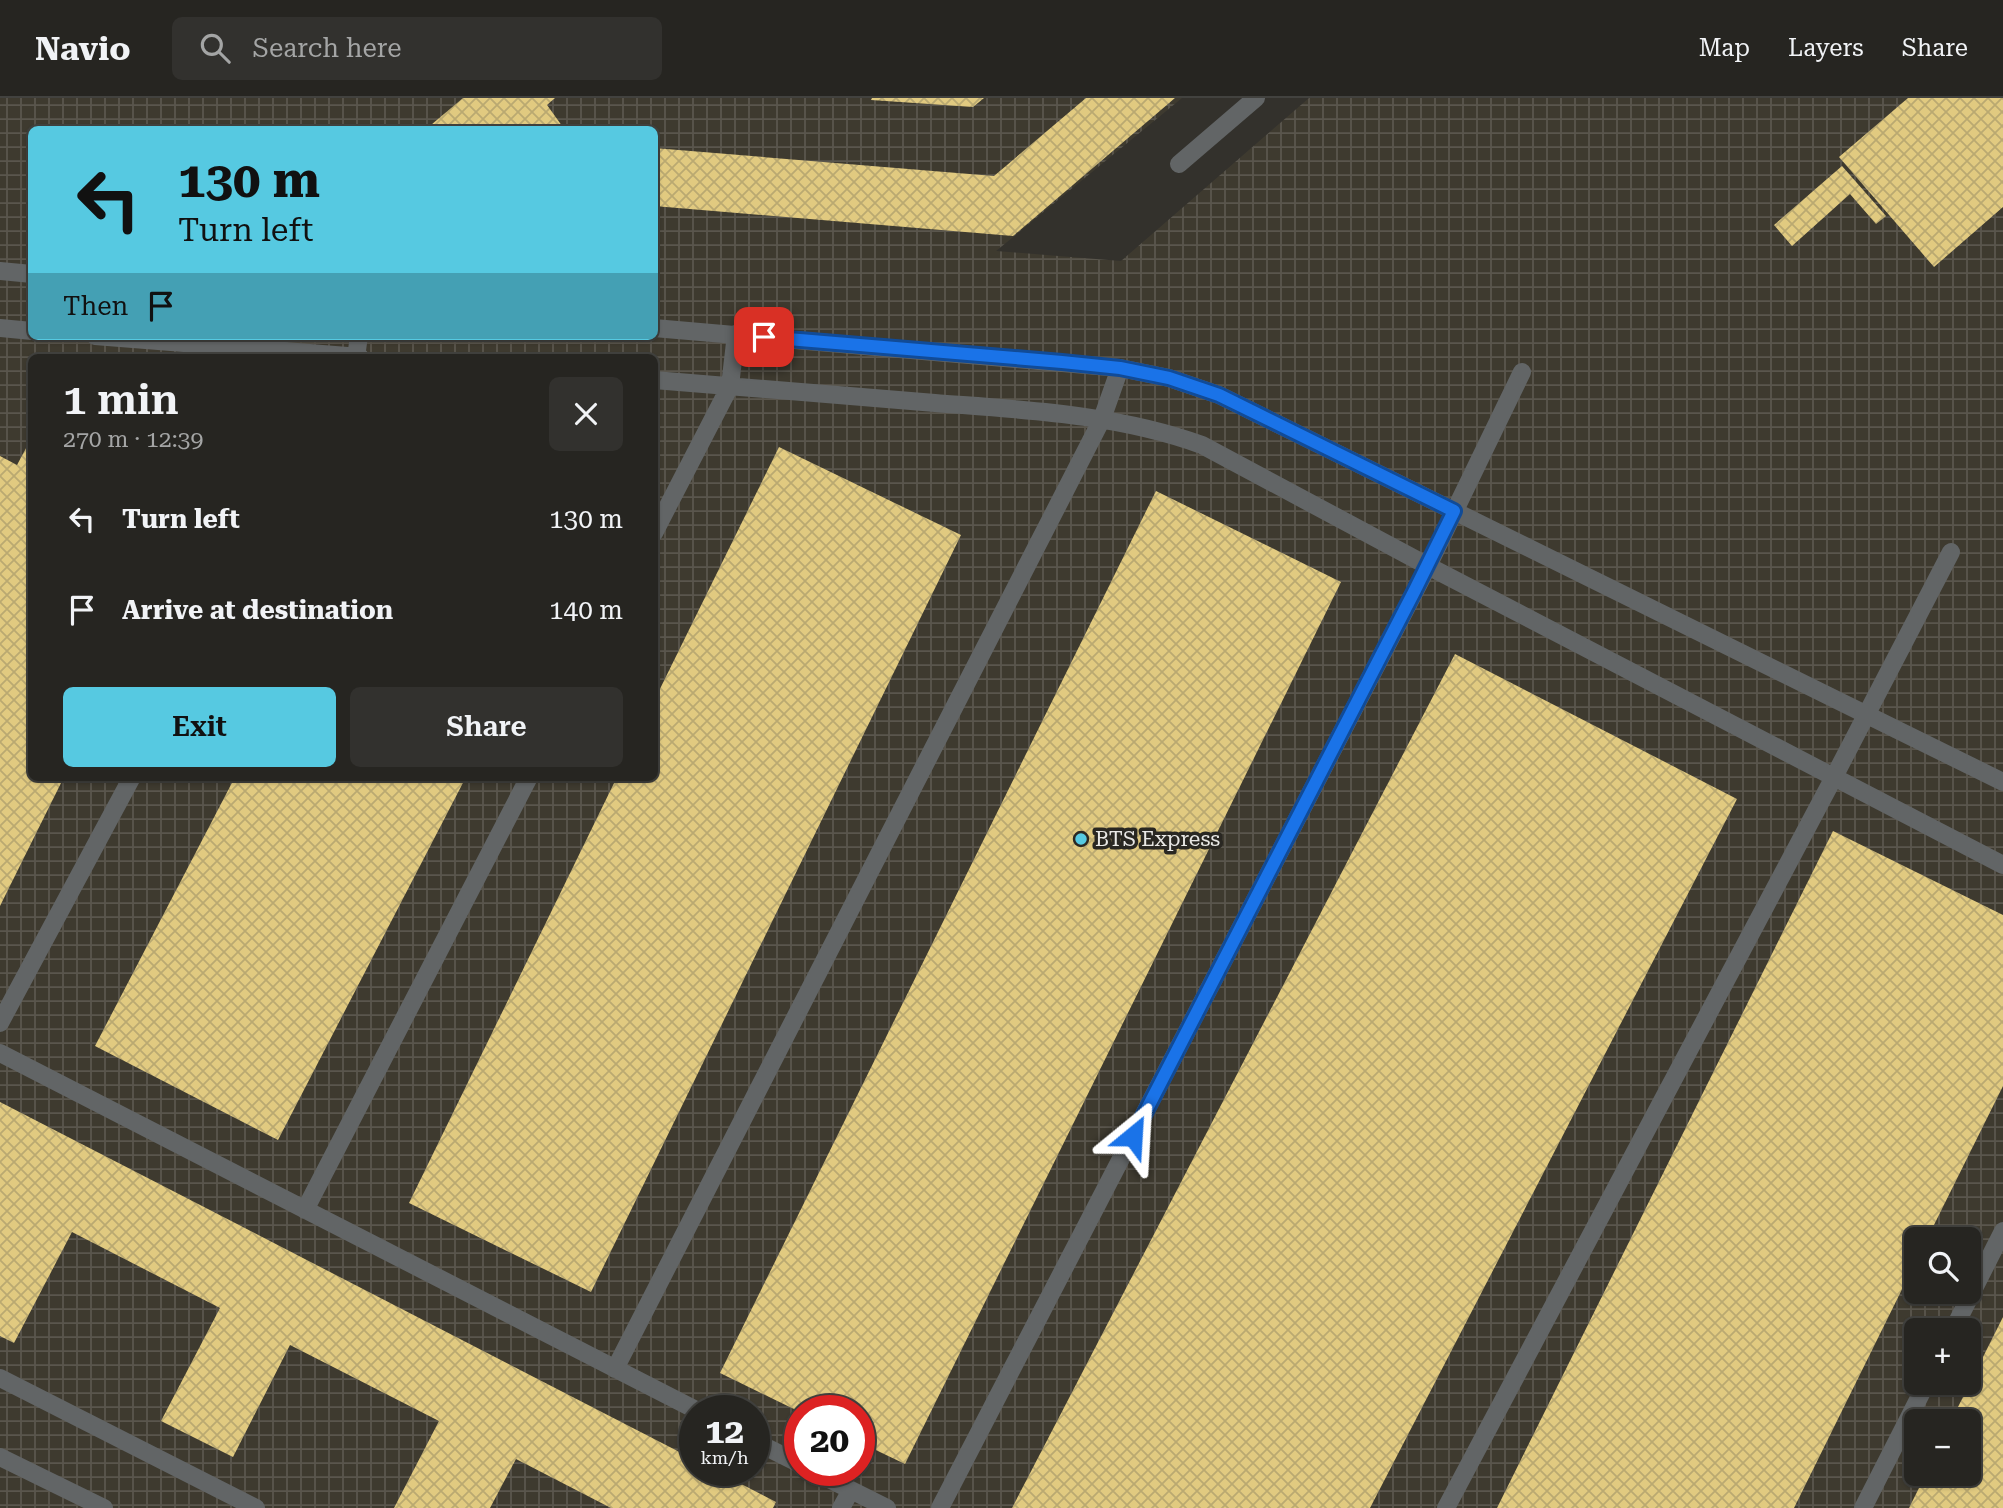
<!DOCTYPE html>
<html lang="en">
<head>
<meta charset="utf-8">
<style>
  body { margin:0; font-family:"Roboto Serif",serif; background:#32312e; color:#f1f3f6; height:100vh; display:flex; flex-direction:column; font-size:26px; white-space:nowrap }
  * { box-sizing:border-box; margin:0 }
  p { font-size:23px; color:#a4a5a5 }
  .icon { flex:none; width:38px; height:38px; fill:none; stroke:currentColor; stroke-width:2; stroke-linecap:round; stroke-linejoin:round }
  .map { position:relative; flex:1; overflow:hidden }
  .side { position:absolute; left:28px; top:256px; width:630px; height:427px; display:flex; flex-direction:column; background:#262521; border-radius:10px; box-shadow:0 2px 5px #0004,0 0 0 2px #42423f }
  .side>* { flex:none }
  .hud { position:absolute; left:28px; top:28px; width:630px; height:214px; border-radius:10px; box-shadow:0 2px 5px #0004,0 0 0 2px #42423f; background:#56c9e1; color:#111; overflow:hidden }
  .buttons { position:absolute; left:1904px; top:1129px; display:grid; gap:14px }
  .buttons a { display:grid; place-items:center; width:77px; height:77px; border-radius:10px; background:#262521; box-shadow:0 2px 5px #0004,0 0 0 2px #42423f; font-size:35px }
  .speed { position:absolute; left:679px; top:1297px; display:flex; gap:14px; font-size:35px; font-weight:700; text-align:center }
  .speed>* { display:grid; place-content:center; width:91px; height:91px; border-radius:50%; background:#262521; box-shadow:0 2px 5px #0004,0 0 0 2px #42423f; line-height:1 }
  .speed small { font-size:18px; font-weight:400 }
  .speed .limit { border:10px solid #d22; background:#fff; color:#111 }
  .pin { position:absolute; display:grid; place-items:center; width:60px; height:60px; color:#fff; margin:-30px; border-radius:14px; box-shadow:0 4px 10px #0006 }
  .me { position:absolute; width:77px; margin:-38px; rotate:27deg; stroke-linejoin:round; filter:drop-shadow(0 0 5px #0008) }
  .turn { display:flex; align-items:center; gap:24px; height:147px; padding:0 35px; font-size:32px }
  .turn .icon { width:91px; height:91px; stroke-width:2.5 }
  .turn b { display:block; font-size:49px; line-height:60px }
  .then { display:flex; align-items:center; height:66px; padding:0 35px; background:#0003; gap:14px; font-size:26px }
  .round { display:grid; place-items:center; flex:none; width:74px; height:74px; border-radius:10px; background:#32312e }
  .overview { display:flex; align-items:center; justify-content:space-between; height:119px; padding:0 35px }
  h1 { font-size:42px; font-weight:600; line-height:52px }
  .cta { display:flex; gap:14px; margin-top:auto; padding:14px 35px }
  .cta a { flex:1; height:80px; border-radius:10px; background:#56c9e1; color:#111; font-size:28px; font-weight:600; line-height:80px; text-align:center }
  .cta a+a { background:#32312e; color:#f1f3f6 }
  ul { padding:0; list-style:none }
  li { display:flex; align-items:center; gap:21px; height:91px; padding:0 35px }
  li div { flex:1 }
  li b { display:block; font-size:26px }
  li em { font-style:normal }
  header { display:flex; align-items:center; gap:42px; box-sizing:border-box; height:98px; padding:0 35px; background:#262521; border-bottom:2px solid #42423f }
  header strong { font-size:33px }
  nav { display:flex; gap:38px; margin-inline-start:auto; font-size:24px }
  .search { width:490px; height:63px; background:#32312e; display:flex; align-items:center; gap:18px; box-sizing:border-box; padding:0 24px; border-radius:10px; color:#a4a5a5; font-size:26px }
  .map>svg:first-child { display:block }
  .industrial { fill:url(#industrial-grid); fill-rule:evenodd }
  .building { fill:url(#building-cross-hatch) }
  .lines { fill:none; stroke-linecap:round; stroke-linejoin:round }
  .minor { stroke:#626566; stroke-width:18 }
  .route-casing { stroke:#114b97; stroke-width:18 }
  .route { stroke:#1a73e8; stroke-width:12 }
  .poi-dot { fill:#56c9e1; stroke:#292722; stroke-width:2.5 }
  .labels { text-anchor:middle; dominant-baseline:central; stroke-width:7; stroke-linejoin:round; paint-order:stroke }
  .poi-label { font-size:21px; fill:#e9e8e5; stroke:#292722; text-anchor:start }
</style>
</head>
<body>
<header>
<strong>Navio</strong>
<div class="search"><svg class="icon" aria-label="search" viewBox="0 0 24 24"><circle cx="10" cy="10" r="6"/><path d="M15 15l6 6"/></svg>Search here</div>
<nav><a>Map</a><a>Layers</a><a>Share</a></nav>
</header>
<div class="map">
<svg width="2003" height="1410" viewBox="0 0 2003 1410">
  <defs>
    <pattern id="industrial-grid" width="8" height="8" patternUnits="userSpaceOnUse" patternTransform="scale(1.75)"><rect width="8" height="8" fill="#3e3a2f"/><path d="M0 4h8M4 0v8" fill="none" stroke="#5a564d"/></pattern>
    <pattern id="building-cross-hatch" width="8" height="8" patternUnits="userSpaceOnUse" patternTransform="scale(1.75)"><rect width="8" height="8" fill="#e1ca80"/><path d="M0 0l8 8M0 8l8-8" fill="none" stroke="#baa971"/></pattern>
  </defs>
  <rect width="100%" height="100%" fill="#33312c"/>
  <path class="industrial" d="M 0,0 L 1182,0 L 996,153 L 1121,163 L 1309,0 L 2003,0 L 2003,1410 L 0,1410 ZM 32,32 L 654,32 L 654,238 L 32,238 ZM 32,259 L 654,259 L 654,679 L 32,679 ZM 1916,1141 L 1969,1141 L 1969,1194 L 1916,1194 ZM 1916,1232 L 1969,1232 L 1969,1284 L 1916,1284 ZM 695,1312 L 754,1312 L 754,1372 L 695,1372 ZM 800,1312 L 859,1312 L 859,1372 L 800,1372 ZM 1916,1323 L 1969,1323 L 1969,1376 L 1916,1376 Z"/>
  <path class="building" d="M 463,0 L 555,0 L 547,7 L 565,32 L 425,32 Z
    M 872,0 L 984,0 L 973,9 L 871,2 Z
    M 1086,0 L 1175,0 L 1013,138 L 654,108 L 654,50 L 994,78 Z
    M 1908,0 L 2003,0 L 2003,109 L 1934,169 L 1839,59 Z
    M 1842,68 L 1886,118 L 1876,126 L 1850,96 L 1792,148 L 1774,127 Z
    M 32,339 L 32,679 L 64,679 L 0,808 L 0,358 L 17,367 Z
    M 779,349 L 961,437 L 591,1194 L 409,1105 L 617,679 L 654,679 L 654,603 Z
    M 1156,393 L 1341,484 L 905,1366 L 859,1344 L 859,1312 L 800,1312 L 800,1314 L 720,1275 Z
    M 1455,556 L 1737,701 L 1370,1410 L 1012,1410 Z
    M 235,679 L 466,679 L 278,1042 L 95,948 Z
    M 1833,733 L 2003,817 L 2003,988 L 1927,1141 L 1916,1141 L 1916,1163 L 1794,1410 L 1497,1410 Z
    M 0,1004 L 695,1362 L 695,1372 L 714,1372 L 776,1404 L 773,1410 L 611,1410 L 516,1361 L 490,1410 L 394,1410 L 439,1323 L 290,1247 L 233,1359 L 161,1323 L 220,1210 L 72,1134 L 14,1245 L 0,1238 Z
    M 2003,1219 L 2003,1410 L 1909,1410 L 1926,1376 L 1969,1376 L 1969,1323 L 1951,1323 Z"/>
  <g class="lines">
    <path class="minor" d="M 1179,66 L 1256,0
      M 0,173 L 32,176
      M 0,230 L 32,233
      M 654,230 L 1120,270 L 1169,280 L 1219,297 L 2003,684
      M 95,238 L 360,259
      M 356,259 L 359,238
      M 654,282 C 748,290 842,297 935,305 C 1025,312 1117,316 1202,347 L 1428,468 L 2003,767
      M 654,435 L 730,288 L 736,236
      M 0,925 L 132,679
      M 0,955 L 696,1312
      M 305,1112 L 529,679
      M 1953,1232 L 2003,1133
      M 615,1271 L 1102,321 L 1120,270
      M 0,1280 L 256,1410
      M 754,1343 L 800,1366
      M 0,1359 L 104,1410
      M 811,1372 L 887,1410
      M 841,1410 L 851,1392
      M 940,1410 L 1428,468 L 1522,274
      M 1446,1410 L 1834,679 L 1951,454
      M 1863,1410 L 1927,1284"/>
  </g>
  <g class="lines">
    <g class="route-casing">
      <path id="route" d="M 764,239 L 1062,264 L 1120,270 L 1169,280 L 1219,297 L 1454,413 L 1415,492 L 1133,1038"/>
    </g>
    <use href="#route" class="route"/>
  </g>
  <circle class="poi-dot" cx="1081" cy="741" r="7"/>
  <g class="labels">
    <g class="poi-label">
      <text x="1095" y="741">BTS Express</text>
    </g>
  </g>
</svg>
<div class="buttons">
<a><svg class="icon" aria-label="search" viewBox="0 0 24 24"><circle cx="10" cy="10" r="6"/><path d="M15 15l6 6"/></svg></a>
<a>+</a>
<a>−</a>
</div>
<div class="speed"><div>12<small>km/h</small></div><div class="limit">20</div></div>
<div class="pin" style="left:764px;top:239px;background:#d93025"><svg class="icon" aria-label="arrive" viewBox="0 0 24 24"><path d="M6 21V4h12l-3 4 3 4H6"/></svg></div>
<svg class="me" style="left:1133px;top:1038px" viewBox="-20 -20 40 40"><path d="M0-17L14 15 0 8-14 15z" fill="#1a73e8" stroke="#fff" stroke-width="4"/></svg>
<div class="hud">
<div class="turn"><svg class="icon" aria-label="left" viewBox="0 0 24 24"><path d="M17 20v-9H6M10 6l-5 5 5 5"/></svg><div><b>130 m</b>Turn left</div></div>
<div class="then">Then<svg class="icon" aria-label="arrive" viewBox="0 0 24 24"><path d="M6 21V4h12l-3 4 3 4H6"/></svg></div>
</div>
<section class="side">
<div class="overview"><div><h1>1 min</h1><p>270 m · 12:39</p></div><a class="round"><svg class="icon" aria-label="close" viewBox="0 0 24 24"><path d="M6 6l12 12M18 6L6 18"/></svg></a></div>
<ul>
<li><svg class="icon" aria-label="left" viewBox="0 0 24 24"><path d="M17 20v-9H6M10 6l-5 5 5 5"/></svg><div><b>Turn left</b></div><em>130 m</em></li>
<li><svg class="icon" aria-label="arrive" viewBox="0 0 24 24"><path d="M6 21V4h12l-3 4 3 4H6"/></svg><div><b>Arrive at destination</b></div><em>140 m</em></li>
</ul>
<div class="cta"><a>Exit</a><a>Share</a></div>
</section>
</div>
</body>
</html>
